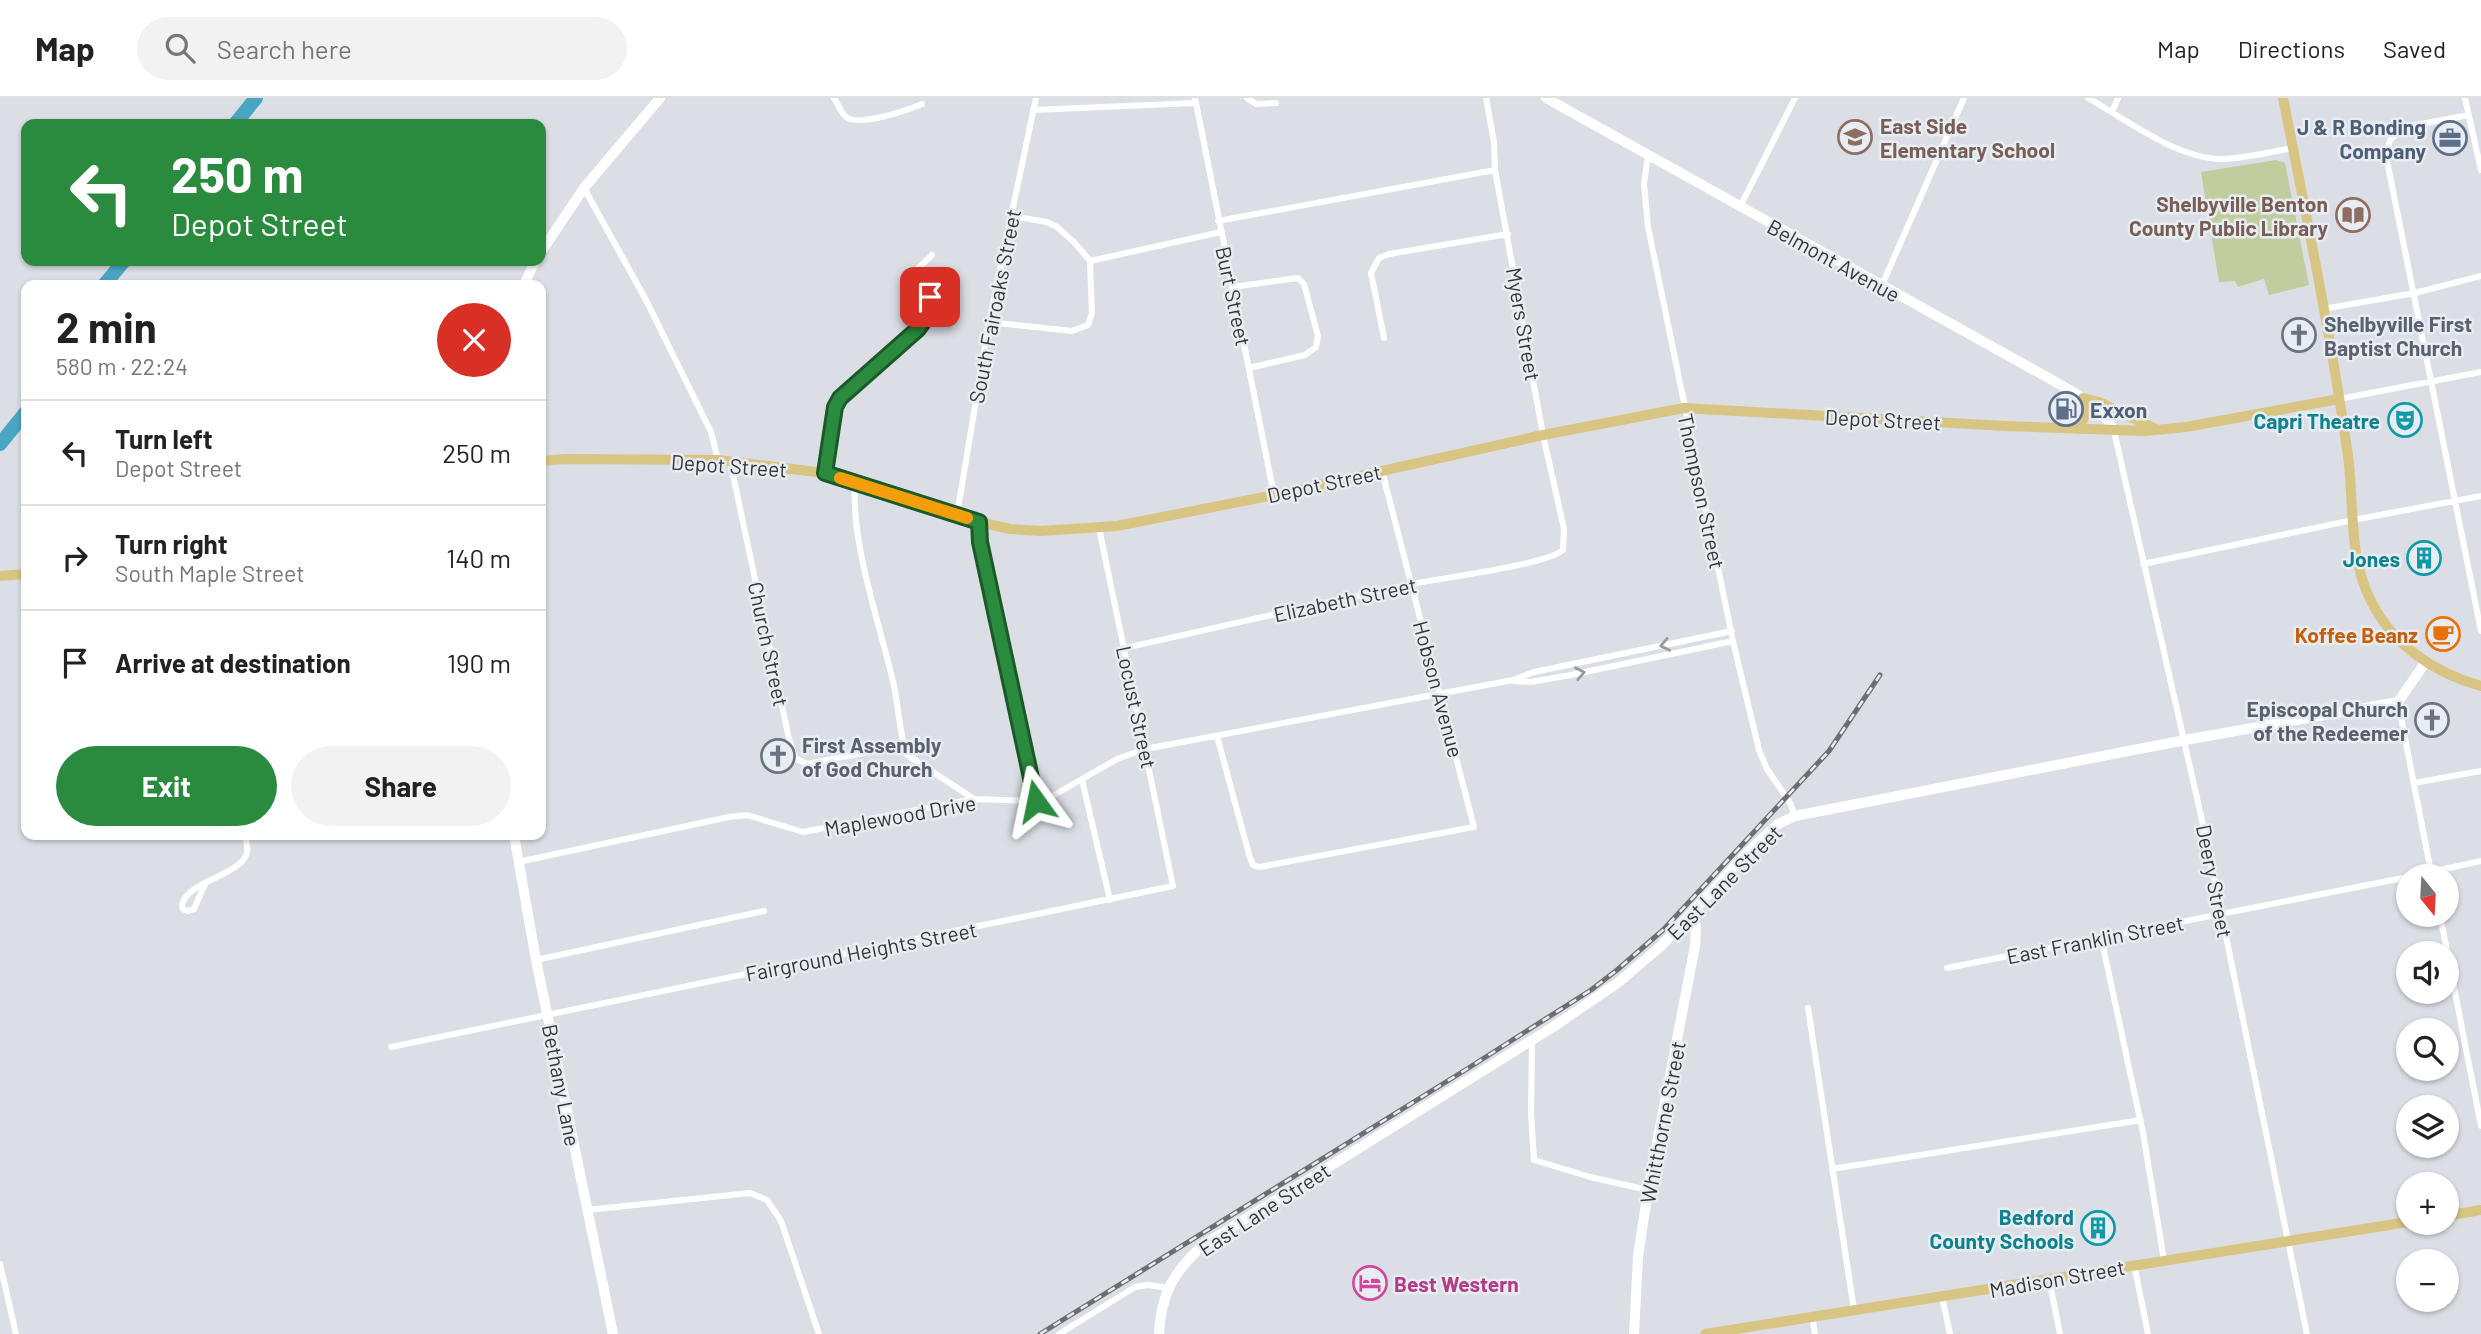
<!DOCTYPE html>
<html lang="en">
<head>
<meta charset="utf-8">
<style>
  body { margin:0; font-family:Barlow,sans-serif; background:#f2f2f2; color:#222; height:100vh; display:flex; flex-direction:column; font-size:26px; white-space:nowrap }
  * { box-sizing:border-box; margin:0 }
  p { font-size:23px; color:#767676 }
  .icon { flex:none; width:38px; height:38px; fill:none; stroke:currentColor; stroke-width:2; stroke-linecap:round; stroke-linejoin:round }
  .map { position:relative; flex:1; overflow:hidden }
  .details { position:absolute; left:21px; top:182px; width:525px; height:560px; display:flex; flex-direction:column; background:#fff; border-radius:14px; box-shadow:0 2px 5px #0004 }
  .details>* { flex:none }
  .hud { position:absolute; left:21px; top:21px; width:525px; height:147px; border-radius:14px; box-shadow:0 2px 5px #0004; background:#2a8a3d; color:#fff; overflow:hidden }
  .needle { width:46px; rotate:162deg }
  .controls { position:absolute; left:2396px; top:766px; display:grid; gap:14px }
  .controls a { display:grid; place-items:center; width:63px; height:63px; border-radius:50%; background:#fff; box-shadow:0 2px 5px #0004; font-size:35px }
  .pin { position:absolute; display:grid; place-items:center; width:60px; height:60px; color:#fff; margin:-30px; border-radius:14px; box-shadow:0 4px 10px #0006 }
  .me { position:absolute; width:77px; margin:-38px; rotate:348deg; stroke-linejoin:round; filter:drop-shadow(0 0 5px #0008) }
  .turn { display:flex; align-items:center; gap:24px; height:147px; padding:0 35px; font-size:32px }
  .turn .icon { width:91px; height:91px; stroke-width:2.5 }
  .turn b { display:block; font-size:49px; line-height:60px }
  .round { display:grid; place-items:center; flex:none; width:74px; height:74px; border-radius:37px; background:#f2f2f2 }
  .overview { display:flex; align-items:center; justify-content:space-between; height:119px; padding:0 35px }
  h1 { font-size:42px; font-weight:700; line-height:52px }
  .action { display:flex; gap:14px; margin-top:auto; padding:14px 35px }
  .action a { flex:1; height:80px; border-radius:42px; background:#2a8a3d; color:#fff; font-size:28px; font-weight:700; line-height:80px; text-align:center }
  .action a+a { background:#f2f2f2; color:#222 }
  ul { padding:0; list-style:none }
  li { display:flex; align-items:center; gap:21px; height:105px; padding:0 35px; border-top:2px solid #e0e0e0 }
  li div { flex:1 }
  li b { display:block; font-size:26px }
  li em { font-style:normal }
  header { display:flex; align-items:center; gap:42px; box-sizing:border-box; height:98px; padding:0 35px; background:#fff; border-bottom:2px solid #e0e0e0 }
  header strong { font-size:33px }
  nav { display:flex; gap:38px; margin-inline-start:auto; font-size:24px }
  .search { width:490px; height:63px; background:#f2f2f2; display:flex; align-items:center; gap:18px; box-sizing:border-box; padding:0 24px; border-radius:38px; color:#767676; font-size:26px }
  .map>svg:first-child { display:block }
  .green { fill:#c1cc9f }
  .lines { fill:none; stroke-linecap:round; stroke-linejoin:round }
  .river { stroke:#49a6c3; stroke-width:14 }
  .street { stroke:#fff; stroke-width:6 }
  .secondary { stroke:#fff; stroke-width:10 }
  .primary { stroke:#d8c483; stroke-width:10 }
  .rail-casing { stroke:#6c6e72; stroke-width:5 }
  .rail { stroke:#e8ecf3; stroke-width:2.5; stroke-dasharray:8; stroke-linecap:butt }
  .oneway { stroke:#9a9a9c }
  .route-casing { stroke:#1b5a28; stroke-width:18 }
  .route { stroke:#2a8a3d; stroke-width:12 }
  .slow { stroke:#f59e0b; stroke-width:12 }
  .labels { text-anchor:middle; dominant-baseline:central; stroke-width:5; stroke-linejoin:round; paint-order:stroke }
  .education-label { font-size:21px; font-weight:bold; fill:#785e54; stroke:#e8ecf3; text-anchor:start }
  .service-label { font-size:21px; font-weight:bold; fill:#4e5e75; stroke:#e8ecf3; text-anchor:end }
  .street-label { font-size:21px; fill:#343638; stroke:#e8ecf3 }
  .worship-label { font-size:21px; font-weight:bold; fill:#5b616d; stroke:#e8ecf3; text-anchor:start }
  .culture-label { font-size:21px; font-weight:bold; fill:#0d838f; stroke:#e8ecf3; text-anchor:end }
  .food-label { font-size:21px; font-weight:bold; fill:#c56008; stroke:#e8ecf3; text-anchor:end }
  .hotel-label { font-size:21px; font-weight:bold; fill:#b23c85; stroke:#e8ecf3; text-anchor:start }
</style>
</head>
<body>
<header>
<strong>Map</strong>
<div class="search"><svg class="icon" aria-label="search" viewBox="0 0 24 24"><circle cx="10" cy="10" r="6"/><path d="M15 15l6 6"/></svg>Search here</div>
<nav><a>Map</a><a>Directions</a><a>Saved</a></nav>
</header>
<div class="map">
<svg width="2481" height="1236" viewBox="0 0 2481 1236">
  <rect width="100%" height="100%" fill="#dbdfe5"/>
  <path class="green" d="M 2276,62 L 2285,65 L 2309,187 L 2269,197 L 2264,181 L 2238,189 L 2235,183 L 2219,184 L 2201,74 Z"/>
  <g class="lines">
    <path class="river" d="M 235,26 L 256,0
      M 104,187 L 124,163
      M 0,346 L 26,314"/>
    <path class="street" d="M 834,0 C 838,6 841,15 846,19 C 859,29 908,12 922,6
      M 1195,0 L 1274,397
      M 1247,0 L 1256,6 L 1276,5
      M 2088,0 C 2127,22 2178,62 2224,61 C 2247,60 2270,54 2293,50
      M 2465,0 L 2481,72
      M 1033,12 L 1195,5
      M 2112,14 L 2118,0
      M 2469,17 L 2405,29 L 2390,42 L 2386,58 L 2481,533
      M 1648,58 L 1644,86 L 1648,129 L 1733,543 L 1759,652 L 1767,671 L 1790,705 L 1795,718
      M 584,90 L 646,202 L 711,334 L 718,362
      M 1740,109 L 1795,0
      M 1218,123 L 1495,72
      M 1090,163 L 1221,134
      M 1882,187 L 1964,0
      M 1232,189 L 1298,180 L 1304,186 L 1318,238 L 1316,249 L 1305,257 L 1249,270
      M 2323,211 L 2415,195 L 2481,178
      M 989,224 L 1072,233 L 1088,227 L 1092,215 L 1090,163 L 1074,144 L 1057,129 L 1047,124 L 1011,118
      M 1384,240 L 1371,175 L 1379,160 L 1389,156 L 1508,136
      M 2339,301 L 2481,274
      M 2114,333 L 2206,740 L 2307,1236
      M 730,363 L 789,641 L 795,660 L 807,666 L 903,647
      M 825,375 L 835,309 L 840,300 L 918,231 C 939,203 931,200 912,176 L 932,157
      M 855,385 C 851,448 880,525 894,588 C 899,611 899,635 907,657 L 974,701
      M 957,417 L 989,224 L 1036,0
      M 979,424 L 980,444 L 1036,703
      M 2143,466 L 2353,422 L 2481,398
      M 1125,550 C 1221,529 1316,506 1413,486 C 1441,480 1546,467 1563,452 L 1564,431 L 1543,337 L 1495,72 L 1494,44 L 1486,0
      M 1514,583 L 1531,584 L 1571,577 L 1733,543
      M 2398,604 L 2432,779
      M 1217,638 L 1250,760 L 1253,767 L 1259,769 L 1474,729 L 1382,373
      M 1082,682 L 1110,802
      M 2414,685 L 2481,673
      M 518,764 L 729,719 L 747,717 L 803,734 L 974,701 L 1036,703 L 1049,700 L 1117,661 L 1145,651 L 1513,582 L 1534,574 L 1732,533
      M 2408,779 L 2481,763
      M 205,786 L 194,811 L 187,813 L 183,811 L 182,806 C 189,782 243,777 247,754 C 248,749 246,742 245,737
      M 2440,817 L 2481,1028
      M 2101,839 L 2143,1035 L 2164,1162
      M 536,862 L 764,813
      M 1947,870 L 2408,779
      M 1808,910 L 1854,1212
      M 1532,943 L 1531,1016 L 1534,1062 L 1590,1079 L 1648,1092
      M 391,949 L 1173,788 L 1099,430
      M 1832,1071 L 2141,1022
      M 587,1112 L 750,1095 L 767,1102 L 781,1123 L 819,1236
      M 0,1166 L 16,1236
      M 2134,1166 L 2148,1236
      M 2049,1181 L 2060,1236
      M 1942,1199 L 1950,1236
      M 1812,1218 L 1815,1236
      M 1059,1236 L 1135,1189 L 1148,1187 L 1168,1190"/>
    <path class="secondary" d="M 1546,0 L 2070,292 C 2088,303 2104,313 2114,333
      M 541,154 L 584,90 L 660,0
      M 524,187 L 535,163
      M 514,737 L 536,862 L 613,1236
      M 1159,1236 C 1161,1196 1173,1175 1202,1148 L 1553,929 L 1619,884 L 1661,848 L 1749,753 L 1778,726 L 1795,718 L 2185,642 L 2398,604 L 2425,565
      M 1634,1236 L 1638,1159 L 1648,1092 L 1695,848 L 1696,829 L 1692,814"/>
    <path class="primary" d="M 2283,0 C 2306,116 2330,233 2347,351 C 2355,400 2347,457 2371,503 C 2393,547 2434,575 2481,588
      M 2079,331 L 2086,315 L 2083,300 L 2099,304 L 2156,331
      M 541,363 L 565,361 L 718,362 L 825,375 L 979,424 L 1010,431 L 1041,433 L 1117,428 L 1274,397 L 1543,337 L 1684,310 L 2005,328 L 2145,333 L 2186,329 L 2339,301
      M 0,478 L 26,476
      M 2446,1118 L 2481,1112
      M 1705,1236 L 2408,1124"/>
    <g class="rail-casing">
      <path id="rail" d="M 1040,1236 L 1470,969 L 1591,892 L 1617,872 L 1663,832 L 1829,653 L 1880,577"/>
    </g>
    <use href="#rail" class="rail"/>
  </g>
  <defs><path id="oneway-chevron" d="M-2-3.5L2.5 0L-2 3.5" fill="none" stroke-width="1.6" stroke-linecap="round" stroke-linejoin="round" transform="scale(1.75)"/></defs>
  <g class="oneway">
    <use href="#oneway-chevron" transform="translate(1665 547) rotate(168)"/>
    <use href="#oneway-chevron" transform="translate(1580 575) rotate(-11)"/>
  </g>
  <g class="lines">
    <g class="route-casing">
      <path id="route" d="M 930,199 C 931,213 926,220 918,231 L 840,300 L 835,309 L 825,375 L 979,424 L 980,444 L 1036,703"/>
    </g>
    <use href="#route" class="route"/>
    <path class="slow" d="M 840,380 L 967,420"/>
  </g>
  <defs>
    <g id="school-ring" transform="scale(1.75)"><circle r="9.5" fill="#e8ecf3" stroke="#8d6e63" stroke-width="1.5"/><path d="M0-5L7-2L0 1L-7-2ZM-4 1L0 2.5L4 1V4Q0 6-4 4Z" fill="#8d6e63"/></g>
    <g id="office-ring" transform="scale(1.75)"><circle r="9.5" fill="#e8ecf3" stroke="#5c6f8a" stroke-width="1.5"/><path d="M-6-3h4V-5.5h4V-3h4V5H-6ZM-1-4.5V-3h2v-1.5ZM-6 0V1H6V0Z" fill="#5c6f8a"/></g>
    <g id="library-ring" transform="scale(1.75)"><circle r="9.5" fill="#e8ecf3" stroke="#8d6e63" stroke-width="1.5"/><path d="M-6-4Q-3-5.5-.7-3.5V5Q-3 3-6 4ZM6-4Q3-5.5 .7-3.5V5Q3 3 6 4Z" fill="#8d6e63"/></g>
    <g id="church-ring" transform="scale(1.75)"><circle r="9.5" fill="#e8ecf3" stroke="#6b7280" stroke-width="1.5"/><path d="M-1.2-6h2.4v3.5h3.3v2.4h-3.3V6h-2.4V-.1h-3.3v-2.4h3.3Z" fill="#6b7280"/></g>
    <g id="fuel-ring" transform="scale(1.75)"><circle r="9.5" fill="#e8ecf3" stroke="#5c6f8a" stroke-width="1.5"/><path d="M-5.5-6h7V0h2V4h1.3V-2.5L3-4.5l.8-.8L6-3V5H2.5V1h-1V6h-7ZM-4.2-4.7v3.2H.2V-4.7Z" fill="#5c6f8a"/></g>
    <g id="theatre-ring" transform="scale(1.75)"><circle r="9.5" fill="#e8ecf3" stroke="#0f9aa8" stroke-width="1.5"/><path d="M-5-5.5Q0-4 5-5.5V0Q5 5 0 6Q-5 5-5 0ZM-3.3-2.5H-1v1.5H-3.3ZM1-2.5H3.3v1.5H1ZM-2.8 1Q0 5.5 2.8 1Z" fill="#0f9aa8"/></g>
    <g id="building-ring" transform="scale(1.75)"><circle r="9.5" fill="#e8ecf3" stroke="#0f9aa8" stroke-width="1.5"/><path d="M-4-6H4V6H1V3H-1V6H-4ZM-2.5-4.3h1.7v1.8h-1.7ZM.8-4.3h1.7v1.8H.8ZM-2.5-1h1.7V.8h-1.7ZM.8-1h1.7V.8H.8Z" fill="#0f9aa8"/></g>
    <g id="cafe-ring" transform="scale(1.75)"><circle r="9.5" fill="#e8ecf3" stroke="#e8710a" stroke-width="1.5"/><path d="M-5.5-4.5H6V0H3Q3 3.5 0 3.5H-2.5Q-5.5 3.5-5.5 0ZM3-3.2v2h1.7v-2ZM-6 4.5H4V6H-6Z" fill="#e8710a"/></g>
    <g id="hotel-ring" transform="scale(1.75)"><circle r="9.5" fill="#e8ecf3" stroke="#d1479c" stroke-width="1.5"/><path d="M-6-4.5h1.5V1H6V5H4.5V3h-9V5H-6ZM-4 0a1.8 1.8 0 1 1 3.6 0ZM.5 0V-2.5h3Q6-2.5 6 0Z" fill="#d1479c"/></g>
  </defs>
  <g fill-rule="evenodd">
    <use href="#school-ring" x="1855" y="39"/>
    <use href="#office-ring" x="2450" y="40"/>
    <use href="#library-ring" x="2353" y="117"/>
    <use href="#church-ring" x="2299" y="237"/>
    <use href="#fuel-ring" x="2066" y="311"/>
    <use href="#theatre-ring" x="2405" y="322"/>
    <use href="#building-ring" x="2424" y="460"/>
    <use href="#cafe-ring" x="2443" y="536"/>
    <use href="#church-ring" x="2432" y="622"/>
    <use href="#church-ring" x="778" y="658"/>
    <use href="#building-ring" x="2098" y="1130"/>
    <use href="#hotel-ring" x="1370" y="1185"/>
  </g>
  <g class="labels">
    <g class="education-label">
      <text x="1880" y="27">East Side<tspan x="1880" dy="24">Elementary School</tspan></text>
      <text x="2328" y="105" text-anchor="end">Shelbyville Benton<tspan x="2328" dy="24">County Public Library</tspan></text>
    </g>
    <g class="service-label">
      <text x="2426" y="28">J &amp; R Bonding<tspan x="2426" dy="24">Company</tspan></text>
      <text x="2090" y="311" text-anchor="start">Exxon</text>
    </g>
    <g class="street-label">
      <text transform="translate(1834 162) rotate(29)">Belmont Avenue</text>
      <text transform="translate(1234 198) rotate(78)">Burt Street</text>
      <text transform="translate(994 208) rotate(-79)">South Fairoaks Street</text>
      <text transform="translate(1524 226) rotate(80)">Myers Street</text>
      <text transform="translate(1883 321) rotate(3)">Depot Street</text>
      <text transform="translate(729 367) rotate(4)">Depot Street</text>
      <text transform="translate(1324 385) rotate(-12)">Depot Street</text>
      <text transform="translate(1702 393) rotate(78)">Thompson Street</text>
      <text transform="translate(1345 501) rotate(-12)">Elizabeth Street</text>
      <text transform="translate(769 546) rotate(78)">Church Street</text>
      <text transform="translate(1439 591) rotate(75)">Hobson Avenue</text>
      <text transform="translate(1137 609) rotate(78)">Locust Street</text>
      <text transform="translate(900 717) rotate(-10)">Maplewood Drive</text>
      <text transform="translate(2215 783) rotate(79)">Deery Street</text>
      <text transform="translate(1724 784) rotate(-45)">East Lane Street</text>
      <text transform="translate(2095 841) rotate(-11)">East Franklin Street</text>
      <text transform="translate(861 853) rotate(-11)">Fairground Heights Street</text>
      <text transform="translate(562 987) rotate(79)">Bethany Lane</text>
      <text transform="translate(1662 1024) rotate(-79)">Whitthorne Street</text>
      <text transform="translate(1264 1111) rotate(-33)">East Lane Street</text>
      <text transform="translate(2057 1180) rotate(-10)">Madison Street</text>
    </g>
    <g class="worship-label">
      <text x="2324" y="225">Shelbyville First<tspan x="2324" dy="24">Baptist Church</tspan></text>
      <text x="2408" y="610" text-anchor="end">Episcopal Church<tspan x="2408" dy="24">of the Redeemer</tspan></text>
      <text x="802" y="646">First Assembly<tspan x="802" dy="24">of God Church</tspan></text>
    </g>
    <g class="culture-label">
      <text x="2380" y="322">Capri Theatre</text>
      <text x="2400" y="460">Jones</text>
      <text x="2074" y="1118">Bedford<tspan x="2074" dy="24">County Schools</tspan></text>
    </g>
    <g class="food-label">
      <text x="2418" y="536">Koffee Beanz</text>
    </g>
    <g class="hotel-label">
      <text x="1394" y="1185">Best Western</text>
    </g>
  </g>
</svg>
<div class="controls">
<a><svg class="needle" viewBox="-14 -14 28 28"><path d="M0-13l5 13h-10z" fill="#e53935"/><path d="M0 13l5-13h-10z" fill="#767676"/></svg></a>
<a><svg class="icon" aria-label="sound" viewBox="0 0 24 24"><path d="M4 9h4l5-4v14l-5-4H4zM17 9q2 3 0 6"/></svg></a>
<a><svg class="icon" aria-label="search" viewBox="0 0 24 24"><circle cx="10" cy="10" r="6"/><path d="M15 15l6 6"/></svg></a>
<a><svg class="icon" aria-label="layers" viewBox="0 0 24 24"><path d="M12 4l9 5-9 5-9-5zM3 14l9 5 9-5"/></svg></a>
<a>+</a>
<a>−</a>
</div>
<div class="pin" style="left:930px;top:199px;background:#d93025"><svg class="icon" aria-label="arrive" viewBox="0 0 24 24"><path d="M6 21V4h12l-3 4 3 4H6"/></svg></div>
<svg class="me" style="left:1036px;top:703px" viewBox="-20 -20 40 40"><path d="M0-17L14 15 0 8-14 15z" fill="#2a8a3d" stroke="#fff" stroke-width="4"/></svg>
<div class="hud">
<div class="turn"><svg class="icon" aria-label="left" viewBox="0 0 24 24"><path d="M17 20v-9H6M10 6l-5 5 5 5"/></svg><div><b>250 m</b>Depot Street</div></div>
</div>
<section class="details">
<div class="overview"><div><h1>2 min</h1><p>580 m · 22:24</p></div><a class="round" style="background:#d93025;color:#fff"><svg class="icon" aria-label="close" viewBox="0 0 24 24"><path d="M6 6l12 12M18 6L6 18"/></svg></a></div>
<ul>
<li><svg class="icon" aria-label="left" viewBox="0 0 24 24"><path d="M17 20v-9H6M10 6l-5 5 5 5"/></svg><div><b>Turn left</b><p>Depot Street</p></div><em>250 m</em></li>
<li><svg class="icon" aria-label="right" viewBox="0 0 24 24"><path d="M7 20v-9h11M14 6l5 5-5 5"/></svg><div><b>Turn right</b><p>South Maple Street</p></div><em>140 m</em></li>
<li><svg class="icon" aria-label="arrive" viewBox="0 0 24 24"><path d="M6 21V4h12l-3 4 3 4H6"/></svg><div><b>Arrive at destination</b></div><em>190 m</em></li>
</ul>
<div class="action"><a>Exit</a><a>Share</a></div>
</section>
</div>
</body>
</html>
